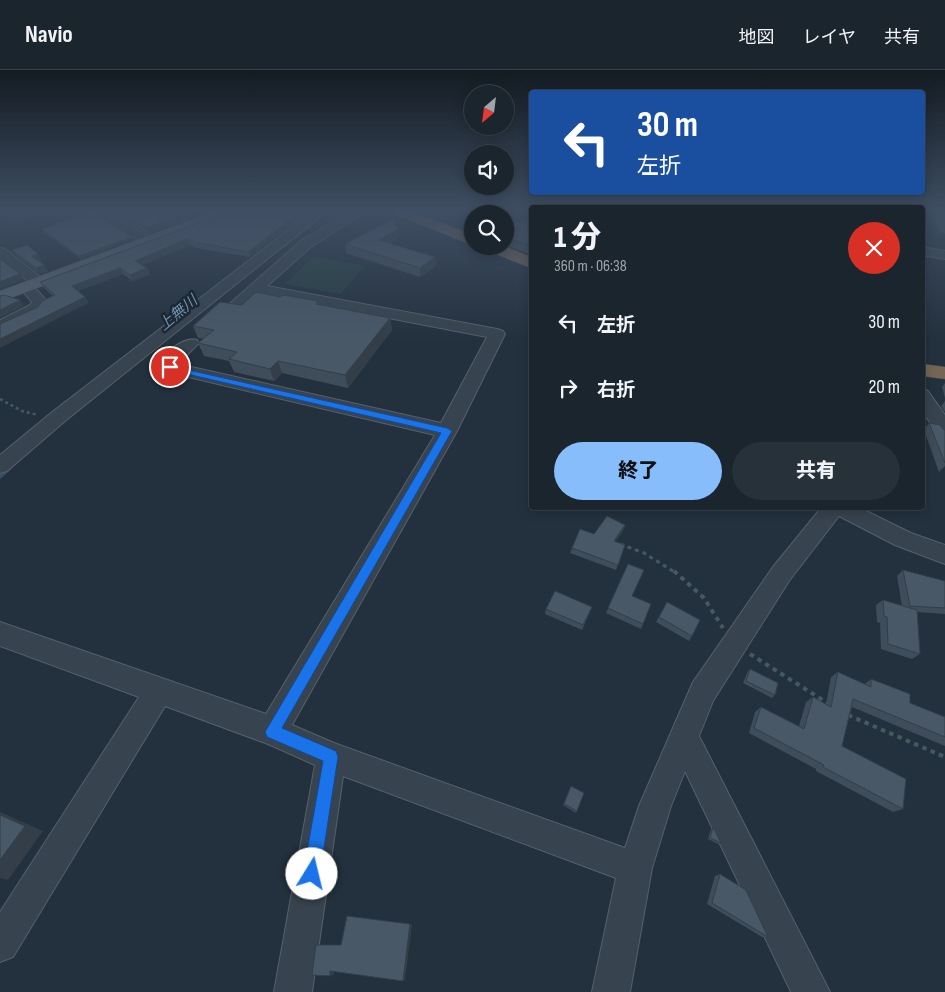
<!DOCTYPE html>
<html lang="ja">
<head>
<meta charset="utf-8">
<style>
  body { margin:0; font-family:"Sofia Sans Condensed","Noto Sans JP",sans-serif; background:#27313a; color:#f1f3f6; height:100vh; display:flex; flex-direction:column; font-size:19px; white-space:nowrap }
  * { box-sizing:border-box; margin:0 }
  p { font-size:16px; color:#9fa5aa }
  .icon { flex:none; width:28px; height:28px; fill:none; stroke:currentColor; stroke-width:2; stroke-linecap:round; stroke-linejoin:round }
  .map { position:relative; flex:1; overflow:hidden }
  .drawer { position:absolute; left:529px; top:135px; width:396px; height:305px; display:flex; flex-direction:column; background:#1a252e; border-radius:5px; box-shadow:0 2px 12px #0003,0 0 0 1px #38424a }
  .drawer>* { flex:none }
  .top-card { position:absolute; left:529px; top:20px; width:396px; height:105px; border-radius:5px; box-shadow:0 2px 12px #0003,0 0 0 1px #38424a; background:#1a4fa0; color:#fff; overflow:hidden }
  .needle { width:32px; rotate:208deg }
  .controls { position:absolute; left:464px; top:15px; display:grid; gap:10px }
  .controls a { display:grid; place-items:center; width:50px; height:50px; border-radius:50%; background:#1a252e; box-shadow:0 2px 12px #0003,0 0 0 1px #38424a; font-size:25px }
  .pin { position:absolute; display:grid; place-items:center; width:42px; height:42px; color:#fff; margin:-21px; border:2px solid #fff; border-radius:50%; box-shadow:0 1px 5px #0007 }
  .me { position:absolute; width:55px; margin:-28px; rotate:9deg; stroke-linejoin:round; filter:drop-shadow(0 0 4px #0008) }
  .turn { display:flex; align-items:center; gap:18px; height:105px; padding:0 25px; font-size:22px }
  .turn .icon { width:65px; height:65px; stroke-width:2.5 }
  .turn b { display:block; font-size:35px; line-height:42px }
  .round { display:grid; place-items:center; flex:none; width:52px; height:52px; border-radius:26px; background:#27313a }
  .overview { display:flex; align-items:center; justify-content:space-between; height:85px; padding:0 25px }
  h1 { font-size:30px; font-weight:800; line-height:38px }
  .button { display:flex; gap:10px; margin-top:auto; padding:10px 25px }
  .button a { flex:1; height:58px; border-radius:30px; background:#87bdfa; color:#111; font-size:20px; font-weight:800; line-height:58px; text-align:center }
  .button a+a { background:#27313a; color:#f1f3f6 }
  ul { padding:0; list-style:none }
  li { display:flex; align-items:center; gap:15px; height:65px; padding:0 25px }
  li div { flex:1 }
  li b { display:block; font-size:19px }
  li em { font-style:normal }
  header { display:flex; align-items:center; gap:30px; box-sizing:border-box; height:70px; padding:0 25px; background:#1a252e; border-bottom:1px solid #38424a }
  header strong { font-size:24px }
  nav { display:flex; gap:28px; margin-inline-start:auto; font-size:18px }
  .map>svg:first-child { display:block }
  .green { fill:#253e3f }
  .lines { fill:none; stroke-linecap:round; stroke-linejoin:round }
  .stream-far1 { stroke:#364e65; stroke-width:3 }
  .stream { stroke:#364e65; stroke-width:5 }
  .river { fill:#364e65; fill-rule:evenodd }
  .minor-casing { stroke:#55606c; stroke-width:2 }
  .major-casing { stroke:#404c57; stroke-width:1 }
  .highway-casing { stroke:#424d59; stroke-width:1 }
  .path-far2 { stroke:#435b5c; stroke-width:2.5; stroke-dasharray:3 3; stroke-linecap:butt }
  .path-far1 { stroke:#435b5c; stroke-width:3; stroke-dasharray:4 4; stroke-linecap:butt }
  .path { stroke:#435b5c; stroke-width:4; stroke-dasharray:4.5 4.5; stroke-linecap:butt }
  .minor { fill:#37434e; fill-rule:evenodd }
  .major { fill:#55626e; fill-rule:evenodd }
  .highway { fill:#746554; fill-rule:evenodd }
  .wall { fill:#3f4c59 }
  .shaded-wall { fill:#333e48 }
  .building { fill:#495867; stroke:#333e48 }
  .route { fill:#1a73e8; stroke:#114b97 }
  .labels { text-anchor:middle; dominant-baseline:central; stroke-width:5; stroke-linejoin:round; paint-order:stroke }
  .far-water-label { font-size:15px; font-style:italic; fill:#7291ad; stroke:#1c2833 }
</style>
</head>
<body>
<header>
<strong>Navio</strong>
<nav><a>地図</a><a>レイヤ</a><a>共有</a></nav>
</header>
<div class="map">
<svg width="945" height="922" viewBox="0 0 945 922">
  <rect width="100%" height="100%" fill="#23313e"/>
  <path class="green" d="M 313,187 L 365,196 L 340,224 L 285,214 Z"/>
  <g class="lines">
    <path class="stream-far1" d="M 284,176 L 328,141"/>
    <path class="stream" d="M 0,406 L 9,398"/>
    <path class="river" d="M 932,141 L 945,141 L 945,164 L 939,162 Z"/>
    <g class="minor-casing">
      <path id="minor" d="M 18,141 L 37,141 C 32,146 21,149 14,148 L 12,145 Z
        M 92,141 L 107,141 L 156,171 L 149,175 L 144,174 Z
        M 305,141 L 319,141 L 322,145 L 65,351 L 7,401 L 0,403 L 0,385 L 51,343 L 308,145 Z
        M 352,141 L 367,141 L 312,176 L 267,216 L 497,259 L 503,261 L 505,264 L 457,361 L 292,655 L 334,673 L 625,778 L 639,736 L 693,612 L 773,497 L 821,438 L 860,438 L 911,463 L 945,475 L 945,494 L 895,475 L 839,446 L 789,511 L 713,631 L 699,666 L 830,922 L 791,922 L 685,701 L 671,736 L 652,798 L 630,922 L 592,922 L 616,808 L 343,706 L 312,922 L 274,922 L 315,695 L 268,674 L 165,636 L 13,887 L 0,892 L 0,842 L 139,627 L 0,576 L 0,552 L 266,644 L 435,365 L 163,301 L 160,297 C 161,284 184,266 197,270 L 199,273 L 178,294 L 441,353 L 487,267 L 259,223 L 236,243 L 226,243 L 223,240 L 226,237 L 302,170 Z
        M 922,177 L 945,181 L 945,189 L 922,185 Z
        M 0,178 L 5,179 L 43,209 L 45,212 L 43,215 L 33,215 L 0,189 Z
        M 26,213 L 31,214 L 47,231 L 41,241 L 0,261 L 0,250 L 30,235 L 32,232 L 19,217 L 21,214 Z
        M 922,319 L 928,321 L 945,345 L 945,366 L 938,365 L 922,340 Z"/>
    </g>
    <g class="major-casing">
      <path id="major" d="M 215,141 L 236,141 L 234,144 L 0,232 L 0,221 Z"/>
    </g>
    <g class="highway-casing">
      <path id="highway" d="M 392,141 L 412,141 L 472,165 L 472,175 L 394,144 Z
        M 481,176 L 504,176 L 531,187 L 531,198 L 483,179 Z
        M 922,294 L 945,297 L 945,309 L 922,306 Z"/>
    </g>
    <path class="path-far2" d="M 0,329 L 22,341 L 38,345"/>
    <path class="path-far1" d="M 620,474 L 644,483 L 676,503"/>
    <path class="path" d="M 674,501 L 704,528 L 723,558
      M 750,584 L 829,634
      M 848,645 L 945,687"/>
    <use href="#minor" class="minor"/>
    <use href="#major" class="major"/>
    <use href="#highway" class="highway"/>
  </g>
  <path class="wall" d="M 111,141 L 209,141 L 148,164 Z
    M 231,141 L 305,141 L 305,145 L 250,187 L 196,178 L 190,175 L 142,195 L 147,198 L 150,204 L 133,211 L 123,204 L 78,221 L 85,227 L 88,233 L 38,237 L 53,226 L 44,218 L 40,212 Z
    M 505,148 L 520,153 L 531,151 L 531,182 L 529,184 L 505,175 Z
    M 41,159 L 132,167 L 133,169 L 81,189 L 43,162 Z
    M 399,168 L 390,173 L 435,187 L 436,196 L 420,207 L 346,183 L 345,174 Z
    M 12,180 L 38,184 L 41,190 L 39,191 L 44,195 L 48,201 L 40,204 L 16,185 Z
    M 280,227 L 318,231 L 319,235 L 390,248 L 392,260 L 348,318 L 282,303 L 274,311 L 234,302 L 229,291 L 204,286 L 198,273 L 204,269 L 198,268 L 193,256 L 242,235 Z
    M 945,313 L 945,328 L 942,317 Z
    M 945,331 L 945,342 L 941,336 Z
    M 929,353 L 945,360 L 945,396 L 939,402 L 924,360 Z
    M 625,455 L 623,461 L 615,472 L 625,475 L 616,500 L 570,483 L 572,478 L 594,464 Z
    M 628,494 L 632,526 L 643,554 L 641,559 L 606,543 Z
    M 903,500 L 945,511 L 945,544 L 917,542 L 920,584 L 912,589 L 881,579 L 880,553 L 877,552 L 876,535 L 883,530 L 902,536 L 897,506 Z
    M 667,532 L 692,566 L 689,571 L 656,552 Z
    M 546,539 L 590,542 L 582,560 L 545,544 Z
    M 750,599 L 775,625 L 772,628 L 743,613 L 748,601 Z
    M 838,602 L 865,614 L 871,609 L 910,633 L 945,647 L 945,676 L 852,637 L 842,676 L 903,739 L 893,742 L 816,701 L 816,699 L 749,663 L 755,642 L 761,637 L 799,656 L 806,632 L 813,627 L 826,634 L 831,607 Z
    M 570,718 L 577,741 L 576,743 L 563,735 Z
    M 713,757 L 721,773 L 718,774 L 708,769 L 711,759 Z
    M 720,804 L 768,867 L 762,867 L 707,834 L 715,806 Z"/>
  <path class="shaded-wall" d="M 193,141 L 209,141 L 148,164 L 146,158 Z
    M 302,141 L 305,141 L 305,145 L 250,187 L 248,182 Z
    M 398,159 L 399,168 L 380,178 L 379,170 Z
    M 132,167 L 133,169 L 81,189 L 79,186 Z
    M 187,169 L 190,175 L 138,197 L 135,191 Z
    M 531,174 L 531,182 L 529,184 L 529,175 Z
    M 38,184 L 41,190 L 36,192 L 32,186 Z
    M 435,187 L 436,196 L 420,207 L 420,198 Z
    M 44,195 L 48,201 L 40,204 L 36,198 Z
    M 120,198 L 123,204 L 75,222 L 72,216 Z
    M 147,198 L 150,204 L 133,211 L 130,205 Z
    M 20,204 L 24,210 L 0,219 L 0,212 Z
    M 85,227 L 88,233 L 0,278 L 0,269 Z
    M 20,230 L 24,236 L 0,248 L 0,240 Z
    M 390,248 L 392,260 L 348,318 L 345,305 Z
    M 278,291 L 282,303 L 274,311 L 270,299 Z
    M 625,455 L 623,461 L 612,476 L 614,471 Z
    M 0,742 L 43,761 L 8,810 L 0,808 Z
    M 410,854 L 412,855 L 405,910 L 403,911 Z
    M 330,901 L 335,901 L 334,905 L 330,906 Z"/>
  <path class="building" d="M 117,141 L 193,141 L 146,158 Z
    M 231,141 L 302,141 L 248,182 L 194,172 L 187,169 L 135,191 L 147,198 L 130,205 L 120,198 L 72,216 L 85,227 L 0,269 L 0,254 L 38,237 L 42,231 L 55,225 L 40,212 Z
    M 93,142 L 132,167 L 79,186 L 41,159 Z
    M 505,148 L 520,153 L 526,149 L 531,151 L 531,174 L 529,175 L 505,167 Z
    M 393,149 L 398,159 L 379,170 L 435,187 L 420,198 L 345,174 Z
    M 27,175 L 38,184 L 32,186 L 44,195 L 36,198 L 12,180 Z
    M 0,189 L 20,204 L 0,212 Z
    M 256,222 L 280,227 L 283,225 L 318,231 L 316,234 L 390,248 L 345,305 L 278,291 L 270,299 L 229,289 L 237,282 L 198,273 L 214,260 L 193,256 L 220,232 L 242,235 Z
    M 4,225 L 20,230 L 0,240 L 0,226 Z
    M 929,353 L 940,355 L 944,360 L 945,360 L 945,393 Z
    M 607,446 L 625,455 L 614,471 L 625,475 L 618,495 L 572,478 L 580,459 L 594,464 Z
    M 628,494 L 644,500 L 632,526 L 651,534 L 643,554 L 608,538 Z
    M 903,500 L 945,511 L 945,538 L 910,536 Z
    M 555,521 L 592,537 L 583,555 L 546,539 Z
    M 883,530 L 917,540 L 920,584 L 888,574 L 887,547 L 884,546 Z
    M 667,532 L 700,550 L 692,566 L 659,547 Z
    M 750,599 L 778,613 L 775,625 L 746,611 Z
    M 838,602 L 871,617 L 871,609 L 910,624 L 910,633 L 945,647 L 945,667 L 853,629 L 842,676 L 906,709 L 903,739 L 823,697 L 824,695 L 754,658 L 761,637 L 804,659 L 813,627 L 831,637 Z
    M 571,716 L 584,723 L 577,741 L 564,734 Z
    M 0,745 L 25,756 L 0,790 Z
    M 713,757 L 721,773 L 710,768 Z
    M 720,804 L 746,820 L 768,867 L 712,833 Z
    M 347,846 L 410,854 L 403,911 L 330,901 L 330,906 L 312,905 L 316,875 L 341,875 Z"/>
  <linearGradient id="sky" x2="0" y2="1"><stop stop-color="#131b22"/><stop offset="0.52" stop-color="#3f4e63"/><stop offset="1" stop-color="#3f4e63" stop-opacity="0"/></linearGradient>
  <rect width="945" height="270" fill="url(#sky)"/>
  <path class="route" d="M 166,295 L 447,358 L 452,361 L 282,658 L 336,681 L 338,687 L 320,804 L 318,810 L 312,813 L 306,810 L 303,804 L 323,691 L 267,667 L 265,662 L 441,363 L 170,300 L 165,297 Z"/>
  <g class="labels">
    <g class="far-water-label">
      <text transform="translate(178 243) rotate(-40)">上無川</text>
    </g>
  </g>
</svg>
<div class="controls">
<a><svg class="needle" viewBox="-14 -14 28 28"><path d="M0-13l5 13h-10z" fill="#e53935"/><path d="M0 13l5-13h-10z" fill="#9fa5aa"/></svg></a>
<a><svg class="icon" aria-label="sound" viewBox="0 0 24 24"><path d="M4 9h4l5-4v14l-5-4H4zM17 9q2 3 0 6"/></svg></a>
<a><svg class="icon" aria-label="search" viewBox="0 0 24 24"><circle cx="10" cy="10" r="6"/><path d="M15 15l6 6"/></svg></a>
</div>
<div class="pin" style="left:170px;top:297px;background:#d93025"><svg class="icon" aria-label="arrive" viewBox="0 0 24 24"><path d="M6 21V4h12l-3 4 3 4H6"/></svg></div>
<svg class="me" style="left:312px;top:804px" viewBox="-20 -20 40 40"><circle r="19" fill="#fff"/><path d="M0-13L10 11 0 6-10 11z" fill="#1a73e8"/></svg>
<div class="top-card">
<div class="turn"><svg class="icon" aria-label="left" viewBox="0 0 24 24"><path d="M17 20v-9H6M10 6l-5 5 5 5"/></svg><div><b>30 m</b>左折</div></div>
</div>
<section class="drawer">
<div class="overview"><div><h1>1 分</h1><p>360 m · 06:38</p></div><a class="round" style="background:#d93025;color:#fff"><svg class="icon" aria-label="close" viewBox="0 0 24 24"><path d="M6 6l12 12M18 6L6 18"/></svg></a></div>
<ul>
<li><svg class="icon" aria-label="left" viewBox="0 0 24 24"><path d="M17 20v-9H6M10 6l-5 5 5 5"/></svg><div><b>左折</b></div><em>30 m</em></li>
<li><svg class="icon" aria-label="right" viewBox="0 0 24 24"><path d="M7 20v-9h11M14 6l5 5-5 5"/></svg><div><b>右折</b></div><em>20 m</em></li>
</ul>
<div class="button"><a>終了</a><a>共有</a></div>
</section>
</div>
</body>
</html>
